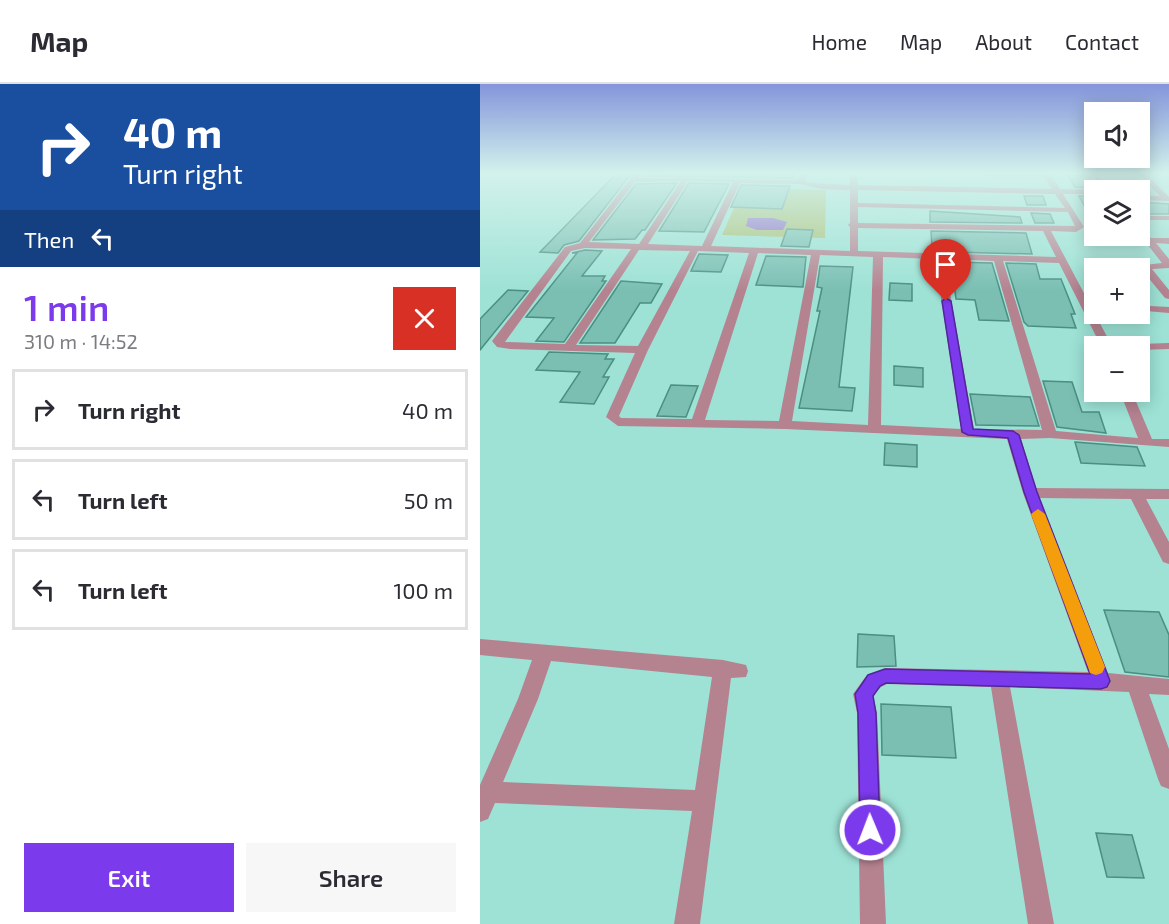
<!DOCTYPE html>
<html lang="en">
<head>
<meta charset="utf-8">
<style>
  body { margin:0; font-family:"Exo 2",sans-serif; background:#f7f7f7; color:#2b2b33; height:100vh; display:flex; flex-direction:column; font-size:22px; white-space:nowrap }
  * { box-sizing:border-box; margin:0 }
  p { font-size:20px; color:#7c7c81 }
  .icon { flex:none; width:33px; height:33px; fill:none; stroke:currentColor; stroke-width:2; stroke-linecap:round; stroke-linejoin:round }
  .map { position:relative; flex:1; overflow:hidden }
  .side { display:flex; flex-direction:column; background:#fff; width:480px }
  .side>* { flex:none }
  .guide { background:#1a4fa0; color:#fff; overflow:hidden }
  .controls { position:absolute; left:604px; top:18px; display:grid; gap:12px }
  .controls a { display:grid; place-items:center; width:66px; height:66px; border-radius:0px; background:#fff; box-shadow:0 3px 15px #0003; font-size:30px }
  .pin { position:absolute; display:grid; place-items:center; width:51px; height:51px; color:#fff; margin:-62px -26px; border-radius:50% 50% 50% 0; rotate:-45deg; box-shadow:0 0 6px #0007 }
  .pin .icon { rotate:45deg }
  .me { position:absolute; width:66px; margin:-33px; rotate:359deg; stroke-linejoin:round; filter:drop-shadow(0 0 4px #0008) }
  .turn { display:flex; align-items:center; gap:21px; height:126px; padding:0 24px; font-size:27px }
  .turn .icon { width:78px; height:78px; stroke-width:2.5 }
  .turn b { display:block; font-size:42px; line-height:51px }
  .then { display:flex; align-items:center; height:57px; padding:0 24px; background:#0003; gap:12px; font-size:22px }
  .round { display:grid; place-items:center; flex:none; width:63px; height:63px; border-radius:0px; background:#f7f7f7 }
  .head { display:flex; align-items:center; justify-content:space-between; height:102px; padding:0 24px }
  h1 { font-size:36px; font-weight:600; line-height:45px; color:#7c3aed }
  .action { display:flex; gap:12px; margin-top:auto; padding:12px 24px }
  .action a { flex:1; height:69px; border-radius:0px; background:#7c3aed; color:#fff; font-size:24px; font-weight:600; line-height:69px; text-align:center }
  .action a+a { background:#f7f7f7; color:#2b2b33 }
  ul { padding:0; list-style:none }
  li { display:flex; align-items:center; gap:18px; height:81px; margin:0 12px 9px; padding:0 12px; border:3px solid #e1e1e2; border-radius:0px }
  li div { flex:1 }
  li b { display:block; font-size:22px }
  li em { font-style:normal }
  header { display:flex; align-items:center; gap:36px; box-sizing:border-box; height:84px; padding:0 30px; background:#fff; border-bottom:2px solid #e1e1e2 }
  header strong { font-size:28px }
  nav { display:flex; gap:33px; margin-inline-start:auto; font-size:21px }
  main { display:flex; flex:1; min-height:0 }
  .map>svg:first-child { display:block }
  .green { fill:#a9be6f }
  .water { fill:#8e67c7 }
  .building { fill:#7abfb2; stroke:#4b8e82; stroke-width:1.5 }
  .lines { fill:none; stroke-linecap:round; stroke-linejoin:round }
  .street { fill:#b58290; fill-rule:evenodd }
  .route { fill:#7c3aed; stroke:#51269a; stroke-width:1.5 }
  .slow { fill:#f59e0b }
</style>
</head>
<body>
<header>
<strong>Map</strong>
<nav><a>Home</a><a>Map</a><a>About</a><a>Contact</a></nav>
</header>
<main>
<section class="side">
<div class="guide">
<div class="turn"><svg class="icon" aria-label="right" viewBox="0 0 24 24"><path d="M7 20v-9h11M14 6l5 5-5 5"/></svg><div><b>40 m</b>Turn right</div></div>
<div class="then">Then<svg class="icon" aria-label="left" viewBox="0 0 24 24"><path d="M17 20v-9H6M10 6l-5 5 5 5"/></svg></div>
</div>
<div class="head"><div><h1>1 min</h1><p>310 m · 14:52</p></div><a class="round" style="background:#d93025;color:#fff"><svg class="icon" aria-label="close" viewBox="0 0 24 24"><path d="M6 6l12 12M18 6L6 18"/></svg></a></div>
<ul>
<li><svg class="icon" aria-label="right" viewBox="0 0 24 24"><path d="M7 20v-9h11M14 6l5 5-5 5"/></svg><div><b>Turn right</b></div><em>40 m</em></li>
<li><svg class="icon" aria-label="left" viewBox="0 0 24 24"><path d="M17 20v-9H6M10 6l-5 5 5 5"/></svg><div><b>Turn left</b></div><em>50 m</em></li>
<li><svg class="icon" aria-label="left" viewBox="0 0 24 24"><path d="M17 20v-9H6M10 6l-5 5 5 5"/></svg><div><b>Turn left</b></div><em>100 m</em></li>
</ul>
<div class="action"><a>Exit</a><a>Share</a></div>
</section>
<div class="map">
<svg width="689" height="840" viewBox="0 0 689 840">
  <rect width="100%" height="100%" fill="#9de2d5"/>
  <path class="green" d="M 263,104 L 346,106 L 345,154 L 242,151 Z"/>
  <path class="water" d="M 268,134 L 293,134 L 307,138 L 303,146 L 277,146 L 266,142 Z"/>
  <path class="building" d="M 136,90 L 151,90 L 99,157 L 84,161 L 78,169 L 60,168 Z
    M 163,90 L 315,90 L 314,94 L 163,92 Z
    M 588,91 L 610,92 L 615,104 L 595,103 Z
    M 197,99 L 165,146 L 162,146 L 155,155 L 113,156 L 156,100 Z
    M 209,99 L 249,100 L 224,148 L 179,147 Z
    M 261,101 L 310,102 L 302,125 L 251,123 Z
    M 544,112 L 563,112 L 566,121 L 547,121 Z
    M 599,112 L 615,112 L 615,142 Z
    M 660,118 L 689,120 L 689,130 L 660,130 Z
    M 450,127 L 540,133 L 542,139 L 450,138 Z
    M 551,129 L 570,130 L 574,139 L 555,139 Z
    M 307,145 L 333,146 L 329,163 L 301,162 Z
    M 451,147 L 546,149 L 552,170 L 470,168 L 470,164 L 452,163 Z
    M 105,166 L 122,167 L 102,192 L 125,192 L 122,197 L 126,197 L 84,258 L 56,257 L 74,234 L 46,233 L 97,169 L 92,169 Z
    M 219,170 L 248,171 L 241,188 L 211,187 Z
    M 286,172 L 326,173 L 323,203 L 276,201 Z
    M 471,178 L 512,179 L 529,237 L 499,236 L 495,216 L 476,215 Z
    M 526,179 L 556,180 L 560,195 L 581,195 L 595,230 L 591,230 L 596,244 L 548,242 L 544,238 Z
    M 340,182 L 373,183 L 359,303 L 375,304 L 372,327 L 319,324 L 340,227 L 337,227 L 342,204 L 337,203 Z
    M 141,197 L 182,200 L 171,219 L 160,219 L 135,259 L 100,259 Z
    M 410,199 L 432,200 L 432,217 L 409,216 Z
    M 28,206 L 48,207 L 0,266 L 0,235 Z
    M 69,268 L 128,270 L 125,275 L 134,275 L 123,293 L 129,293 L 114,320 L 80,318 L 100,288 L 56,286 Z
    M 414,282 L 443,284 L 443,303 L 414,301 Z
    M 563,297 L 592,298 L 602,328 L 619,328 L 626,349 L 577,343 Z
    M 191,301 L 218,302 L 206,333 L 177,332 Z
    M 490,310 L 550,313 L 559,342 L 496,341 Z
    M 595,358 L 657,363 L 665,382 L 601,379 Z
    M 405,359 L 437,361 L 437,383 L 404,381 Z
    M 624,526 L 679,528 L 689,551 L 689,593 L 645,588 Z
    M 378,550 L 414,552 L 416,582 L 377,583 Z
    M 401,620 L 471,623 L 476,674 L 402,671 Z
    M 616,749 L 652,751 L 664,794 L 627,793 Z"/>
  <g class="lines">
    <path class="street" d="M 154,90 L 161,90 L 159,94 L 318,96 L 321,90 L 327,90 L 325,97 L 329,99 L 370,101 L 370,90 L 377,90 L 378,101 L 572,105 L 564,93 L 504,92 L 500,90 L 570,90 L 580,105 L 618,106 L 615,106 L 615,110 L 583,110 L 604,143 L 596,148 L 571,147 L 632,262 L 621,262 L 579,179 L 523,177 L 576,347 L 658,354 L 640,308 L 652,308 L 672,355 L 689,355 L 689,363 L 570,354 L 541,355 L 556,404 L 689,405 L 689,415 L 666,415 L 689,458 L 689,480 L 683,478 L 651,415 L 559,414 L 628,589 L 689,595 L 689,611 L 669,610 L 689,665 L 689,705 L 681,702 L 678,695 L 649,608 L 530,603 L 574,840 L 548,840 L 511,603 L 407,600 L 401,603 L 393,612 L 397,629 L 406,840 L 380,840 L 377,629 L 373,610 L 387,591 L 405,584 L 608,588 L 543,409 L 527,355 L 305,345 L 138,342 L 126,333 L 155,269 L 30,265 L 17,263 L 12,257 L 85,163 L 100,159 ZM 201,97 L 159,160 L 109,158 L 155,98 ZM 208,97 L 253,98 L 222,162 L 168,160 ZM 260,99 L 320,100 L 342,105 L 370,106 L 370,139 L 368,141 L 370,143 L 370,167 L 231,162 ZM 378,106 L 575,110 L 585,124 L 378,119 ZM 378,123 L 588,128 L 595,142 L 378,139 ZM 378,144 L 563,147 L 576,173 L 378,167 ZM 105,164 L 151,165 L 85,260 L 25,258 L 91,167 ZM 159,166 L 210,167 L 158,262 L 96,261 ZM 218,167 L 269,169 L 212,335 L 141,334 L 139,332 L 168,266 ZM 278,169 L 331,171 L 299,337 L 225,336 ZM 340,171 L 393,173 L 388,341 L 312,337 ZM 403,173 L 455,175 L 481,345 L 401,341 ZM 464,175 L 514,177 L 562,346 L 494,345 Z
      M 611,90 L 617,90 L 628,106 L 622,106 Z
      M 659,90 L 666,90 L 689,113 L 689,117 L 660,116 L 660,112 L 680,112 Z
      M 660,132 L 689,132 L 689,136 L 660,136 Z
      M 660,142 L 671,154 L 689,154 L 689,160 L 676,159 L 689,175 L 689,184 L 672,185 L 689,206 L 689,215 L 685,214 L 662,186 L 664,181 L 682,179 L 660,151 Z
      M 670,222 L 689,223 L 689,229 L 666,227 L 665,225 Z
      M 689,259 L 689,265 L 660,266 L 660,262 L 655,262 L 660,260 Z
      M 0,555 L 243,576 L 266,581 L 268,587 L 266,593 L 251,594 L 220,840 L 194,840 L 212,727 L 15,719 L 8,735 L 0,738 L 0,701 L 38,615 L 52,576 L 0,571 ZM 71,577 L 232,593 L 215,706 L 23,698 L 58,615 Z"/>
  </g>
  <linearGradient id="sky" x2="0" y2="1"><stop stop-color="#8495db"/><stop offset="0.43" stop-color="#d3f2ec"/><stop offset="1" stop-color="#d3f2ec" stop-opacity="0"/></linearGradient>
  <rect width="689" height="207" fill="url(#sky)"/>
  <path class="route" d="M 466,214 L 471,217 L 493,345 L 533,347 L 539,351 L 557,408 L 630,597 L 627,603 L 621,605 L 406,599 L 400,602 L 393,612 L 396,629 L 400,746 L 397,754 L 390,757 L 383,754 L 380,746 L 378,629 L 375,610 L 388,591 L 405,585 L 610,590 L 544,408 L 528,354 L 488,351 L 482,348 L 462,217 Z"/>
  <path class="slow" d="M 558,425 L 565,430 L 625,583 L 622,589 L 616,591 L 610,589 L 608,583 L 551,430 Z"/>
</svg>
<div class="controls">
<a><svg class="icon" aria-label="sound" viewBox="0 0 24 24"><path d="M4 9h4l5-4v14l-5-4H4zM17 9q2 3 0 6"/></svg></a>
<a><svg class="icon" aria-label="layers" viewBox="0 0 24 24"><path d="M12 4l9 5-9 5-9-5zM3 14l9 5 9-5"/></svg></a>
<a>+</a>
<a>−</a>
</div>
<div class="pin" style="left:466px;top:217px;background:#d93025"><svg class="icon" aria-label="arrive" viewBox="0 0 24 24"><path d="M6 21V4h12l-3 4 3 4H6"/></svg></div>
<svg class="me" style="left:390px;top:746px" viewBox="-20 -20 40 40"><circle r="17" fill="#7c3aed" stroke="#fff" stroke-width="3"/><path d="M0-11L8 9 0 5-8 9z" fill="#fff"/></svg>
</div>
</main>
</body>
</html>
